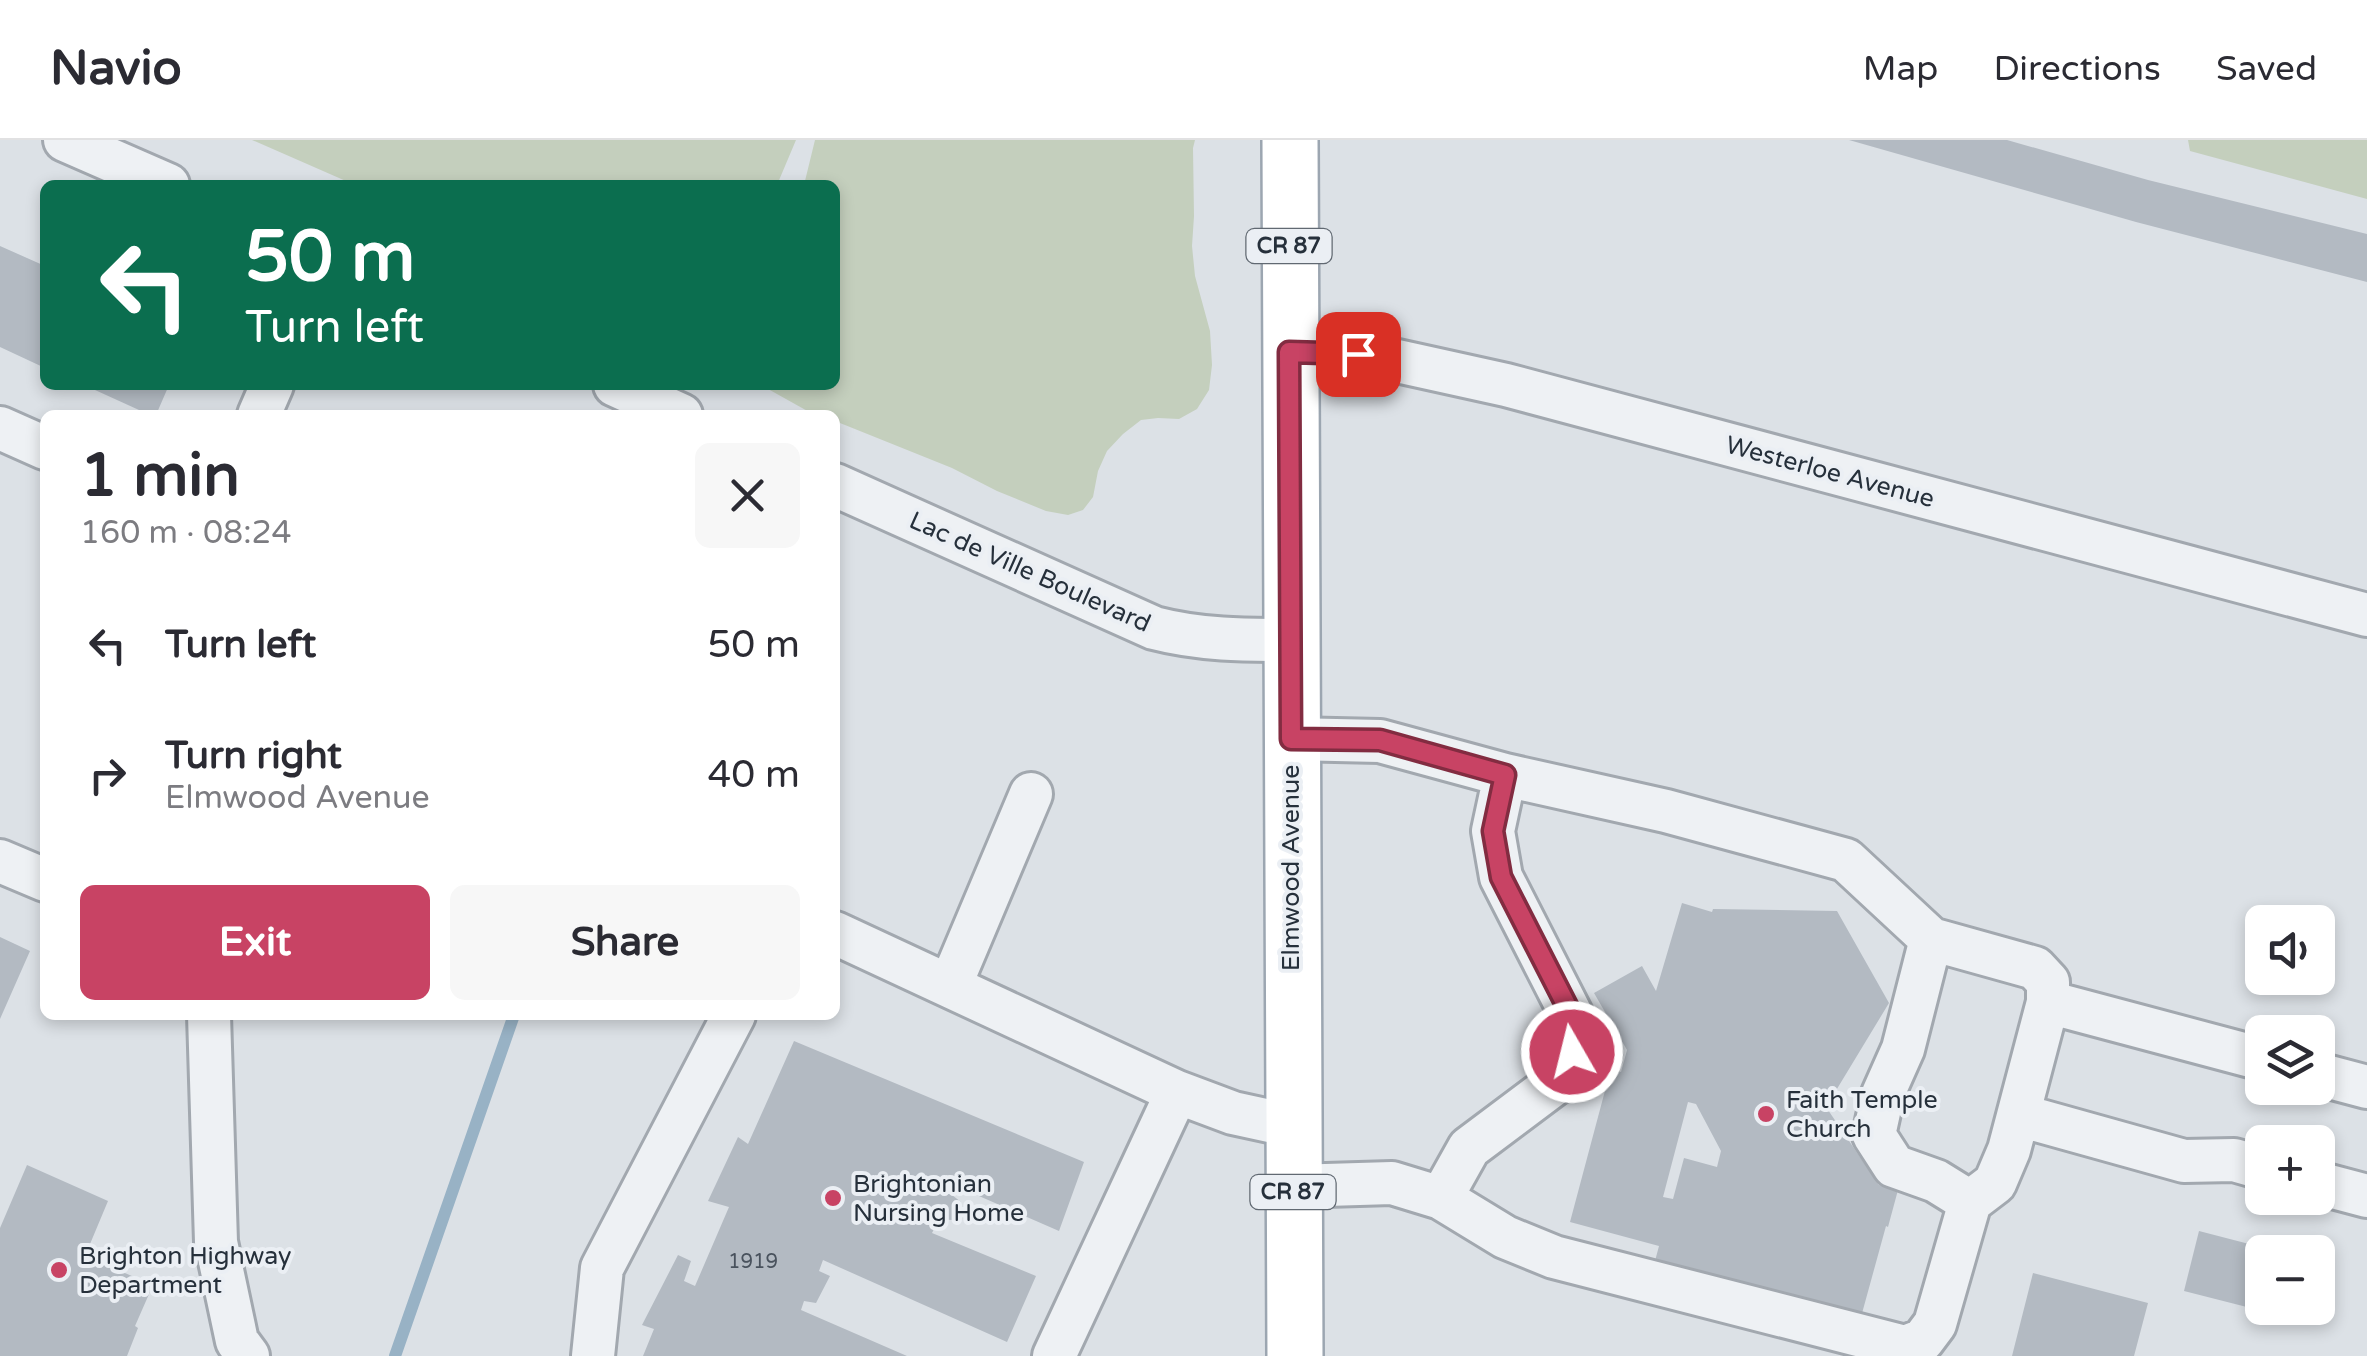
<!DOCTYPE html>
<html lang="en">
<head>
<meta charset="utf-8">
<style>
  body { margin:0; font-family:"Varela Round",sans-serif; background:#f7f7f7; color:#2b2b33; height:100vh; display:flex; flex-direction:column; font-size:38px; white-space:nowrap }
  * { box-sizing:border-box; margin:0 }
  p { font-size:32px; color:#7c7c81 }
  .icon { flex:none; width:55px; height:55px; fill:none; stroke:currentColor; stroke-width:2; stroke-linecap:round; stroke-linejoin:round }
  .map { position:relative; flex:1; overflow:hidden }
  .side { position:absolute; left:40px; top:270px; width:800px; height:610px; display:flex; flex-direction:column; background:#fff; border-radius:15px; box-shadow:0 5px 15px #0003 }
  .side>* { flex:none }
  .banner { position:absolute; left:40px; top:40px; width:800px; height:210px; border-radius:15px; box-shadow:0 5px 15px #0003; background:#0b6e4f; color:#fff; overflow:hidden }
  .fabs { position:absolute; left:2245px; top:765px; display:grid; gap:20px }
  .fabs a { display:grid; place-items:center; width:90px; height:90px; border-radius:15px; background:#fff; box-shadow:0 5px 15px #0003; font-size:50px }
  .pin { position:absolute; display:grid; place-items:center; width:85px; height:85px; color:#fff; margin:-42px; border-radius:20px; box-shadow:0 5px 15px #0006 }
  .me { position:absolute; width:110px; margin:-55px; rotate:352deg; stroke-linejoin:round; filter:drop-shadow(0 0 8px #0008) }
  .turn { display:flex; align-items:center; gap:35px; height:210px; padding:0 40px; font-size:45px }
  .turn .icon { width:130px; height:130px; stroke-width:2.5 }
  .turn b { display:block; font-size:70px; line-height:85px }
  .round { display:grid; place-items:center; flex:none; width:105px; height:105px; border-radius:15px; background:#f7f7f7 }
  .head { display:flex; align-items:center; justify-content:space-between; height:170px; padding:0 40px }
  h1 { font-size:60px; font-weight:700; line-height:75px }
  .action { display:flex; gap:20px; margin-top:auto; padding:20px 40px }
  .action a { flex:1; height:115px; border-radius:15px; background:#c84364; color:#fff; font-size:40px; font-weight:700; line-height:115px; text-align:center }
  .action a+a { background:#f7f7f7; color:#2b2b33 }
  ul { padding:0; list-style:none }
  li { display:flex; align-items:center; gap:30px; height:130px; padding:0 40px }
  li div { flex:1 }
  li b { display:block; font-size:38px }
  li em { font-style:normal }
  header { display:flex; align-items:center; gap:60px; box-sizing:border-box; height:140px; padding:0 50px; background:#fff; border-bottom:2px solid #e1e1e2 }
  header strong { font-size:48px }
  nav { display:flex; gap:55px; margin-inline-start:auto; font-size:35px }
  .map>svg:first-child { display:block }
  .green { fill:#c4cfbd }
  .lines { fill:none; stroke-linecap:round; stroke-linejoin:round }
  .stream { stroke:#98b2c5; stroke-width:12 }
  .building { fill:#b3bac2; fill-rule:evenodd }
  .minor-casing { stroke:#a2a8af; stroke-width:48 }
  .major-casing { stroke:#9ca6b1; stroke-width:60 }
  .minor { stroke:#eef1f4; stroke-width:42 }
  .major { stroke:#fff; stroke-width:55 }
  .route-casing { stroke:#822c41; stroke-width:25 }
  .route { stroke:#c84364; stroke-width:18 }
  .poi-dot { fill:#c84364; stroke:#ebeff4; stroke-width:4 }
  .labels { text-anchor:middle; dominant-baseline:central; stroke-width:8; stroke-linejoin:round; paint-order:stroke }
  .number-label { font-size:20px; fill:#49525d }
  .shield { fill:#ebeff4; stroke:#616972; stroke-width:2.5 }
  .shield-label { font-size:22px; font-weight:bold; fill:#26303b }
  .street-label { font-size:25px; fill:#26303b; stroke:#ebeff4 }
  .poi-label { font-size:25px; fill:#26303b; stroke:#ebeff4; text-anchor:start }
</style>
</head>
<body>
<header>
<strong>Navio</strong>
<nav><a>Map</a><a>Directions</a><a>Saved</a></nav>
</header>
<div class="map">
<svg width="2367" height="1216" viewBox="0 0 2367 1216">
  <rect width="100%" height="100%" fill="#dce1e6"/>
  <path class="green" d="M 252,0 L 796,0 L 777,45 L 355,45 Z
    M 815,0 L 1195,0 L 1193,8 L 1194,76 L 1192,106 L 1195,136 L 1210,191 L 1212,225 L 1209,250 L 1197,269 L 1179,279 L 1158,278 L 1141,280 L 1123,294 L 1107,311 L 1098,331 L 1093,357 L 1083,370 L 1068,375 L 1046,371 L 997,351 L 952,328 L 835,281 L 835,275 L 811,273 L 768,249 L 764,245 L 835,245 L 835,45 L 804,45 Z
    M 2188,0 L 2367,0 L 2367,59 L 2190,11 Z"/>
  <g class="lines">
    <path class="stream" d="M 395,1216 L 514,875"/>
  </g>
  <path class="building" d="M 1849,0 L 2007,0 L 2148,40 L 2367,94 L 2367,142 L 2136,82 Z
    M 0,106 L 45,126 L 45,228 L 0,207 Z
    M 84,245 L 169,245 L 156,275 L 150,275 Z
    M 1682,763 L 1712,772 L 1713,769 L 1837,771 L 1889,863 L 1826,967 L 1879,1045 L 1898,1050 L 1888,1087 L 1886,1086 L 1861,1177 L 1655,1121 L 1659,1106 L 1570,1082 L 1610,932 L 1617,934 L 1618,931 L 1621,932 L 1627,910 L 1594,853 L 1642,826 L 1656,851 ZM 1688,962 L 1696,964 L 1721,1011 L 1717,1027 L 1684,1018 L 1673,1059 L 1663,1057 Z
    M 0,797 L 30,811 L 0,879 Z
    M 794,901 L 1084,1022 L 1059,1091 L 956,1046 L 952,1055 L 961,1062 L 952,1080 L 939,1079 L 932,1093 L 1036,1136 L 1007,1202 L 823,1120 L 819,1131 L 830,1136 L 816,1163 L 804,1161 L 801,1170 L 907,1216 L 643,1216 L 654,1189 L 642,1185 L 678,1115 L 691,1121 L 684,1141 L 695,1146 L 729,1067 L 708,1061 L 738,997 L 748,1004 Z
    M 27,1025 L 108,1061 L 85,1116 L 153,1145 L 135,1186 L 138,1188 L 127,1216 L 0,1216 L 0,1088 Z
    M 2199,1091 L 2276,1111 L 2262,1112 L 2262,1168 L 2289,1168 L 2286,1177 L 2184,1151 Z
    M 2033,1133 L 2148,1163 L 2134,1216 L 2012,1216 Z"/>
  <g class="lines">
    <g class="minor-casing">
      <path id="minor" d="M 65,0 L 168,45
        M 1289,212 L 1370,215 L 1506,245 L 2367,475
        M 615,245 L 681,275
        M 259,275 L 272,245
        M 0,288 L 45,308
        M 835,345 L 1154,488 C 1200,500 1244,500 1291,500
        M 1291,599 L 1380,601 L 1505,635 L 1493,691 L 1501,737 L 1572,876 L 1572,911 L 1557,942 L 1469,1008 L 1441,1058 L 1392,1043 L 1293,1046
        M 1505,635 L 1666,671 L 1846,720 L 1931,799 L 2035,828 L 2048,842 L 2048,862 L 2262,919
        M 0,721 L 45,740
        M 835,793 L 1177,952
        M 1931,799 L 1903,909 L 1883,954 L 1874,995 L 1894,1026 L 1936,1041 L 1970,1062
        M 950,846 L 1031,654
        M 209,875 L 216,1102 L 237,1201 L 248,1216
        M 2318,934 L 2367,947
        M 2019,975 L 2184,1021 L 2234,1020 L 2262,1028
        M 2318,1043 L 2367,1056
        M 1441,1058 L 1505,1097 L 1554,1117 L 1905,1207 L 1923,1200 L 1935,1184 L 1970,1062 L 1995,1043 L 2009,1010 L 2048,862
        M 593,1216 L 602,1128 L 734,875
        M 1054,1216 L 1177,952 L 1233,973 L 1293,986"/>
    </g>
    <g class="major-casing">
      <path id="major" d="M 1290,0 L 1295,1216"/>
    </g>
    <use href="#minor" class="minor"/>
    <use href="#major" class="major"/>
  </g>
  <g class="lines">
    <g class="route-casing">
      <path id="route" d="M 1358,214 L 1289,212 L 1291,599 L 1380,600 L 1505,635 L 1493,691 L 1501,737 L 1572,876 L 1572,912"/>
    </g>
    <use href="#route" class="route"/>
  </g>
  <g class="poi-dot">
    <circle cx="1766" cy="974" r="10"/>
    <circle cx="833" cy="1058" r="10"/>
    <circle cx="59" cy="1130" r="10"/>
  </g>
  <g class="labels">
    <g class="number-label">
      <text x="753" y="1122">1919</text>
    </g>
    <g class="shield">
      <rect x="1246.5" y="89" width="85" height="34" rx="8"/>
      <rect x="1250.5" y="1035" width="85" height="34" rx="8"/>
    </g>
    <g class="shield-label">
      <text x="1289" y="106">CR 87</text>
      <text x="1293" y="1052">CR 87</text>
    </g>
    <g class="street-label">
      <text transform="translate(1830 332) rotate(15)">Westerloe Avenue</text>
      <text transform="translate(1030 432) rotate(24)">Lac de Ville Boulevard</text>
      <text transform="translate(1291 728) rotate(-90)">Elmwood Avenue</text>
    </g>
    <g class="poi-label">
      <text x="1786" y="960">Faith Temple<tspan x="1786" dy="29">Church</tspan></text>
      <text x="853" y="1044">Brightonian<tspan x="853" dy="29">Nursing Home</tspan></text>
      <text x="79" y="1116">Brighton Highway<tspan x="79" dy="29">Department</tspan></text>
    </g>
  </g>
</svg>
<div class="fabs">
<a><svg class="icon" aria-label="sound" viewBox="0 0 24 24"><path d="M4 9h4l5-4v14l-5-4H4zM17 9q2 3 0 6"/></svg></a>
<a><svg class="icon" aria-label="layers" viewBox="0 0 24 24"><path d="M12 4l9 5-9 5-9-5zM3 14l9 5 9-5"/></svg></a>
<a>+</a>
<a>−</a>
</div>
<div class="pin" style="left:1358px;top:214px;background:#d93025"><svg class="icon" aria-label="arrive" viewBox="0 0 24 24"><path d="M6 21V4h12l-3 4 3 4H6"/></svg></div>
<svg class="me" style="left:1572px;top:912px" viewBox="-20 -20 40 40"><circle r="17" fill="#c84364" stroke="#fff" stroke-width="3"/><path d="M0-11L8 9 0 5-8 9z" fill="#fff"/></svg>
<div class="banner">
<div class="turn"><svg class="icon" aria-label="left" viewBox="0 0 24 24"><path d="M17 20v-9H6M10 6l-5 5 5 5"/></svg><div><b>50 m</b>Turn left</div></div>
</div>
<section class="side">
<div class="head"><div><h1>1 min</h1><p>160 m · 08:24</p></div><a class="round"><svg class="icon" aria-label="close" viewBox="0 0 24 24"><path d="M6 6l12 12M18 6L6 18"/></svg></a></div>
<ul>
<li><svg class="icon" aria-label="left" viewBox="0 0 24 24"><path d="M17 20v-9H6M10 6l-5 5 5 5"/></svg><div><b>Turn left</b></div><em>50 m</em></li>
<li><svg class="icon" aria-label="right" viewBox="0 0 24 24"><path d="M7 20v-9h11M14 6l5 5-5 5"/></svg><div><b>Turn right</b><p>Elmwood Avenue</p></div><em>40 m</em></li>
</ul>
<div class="action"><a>Exit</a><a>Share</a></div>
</section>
</div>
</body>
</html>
